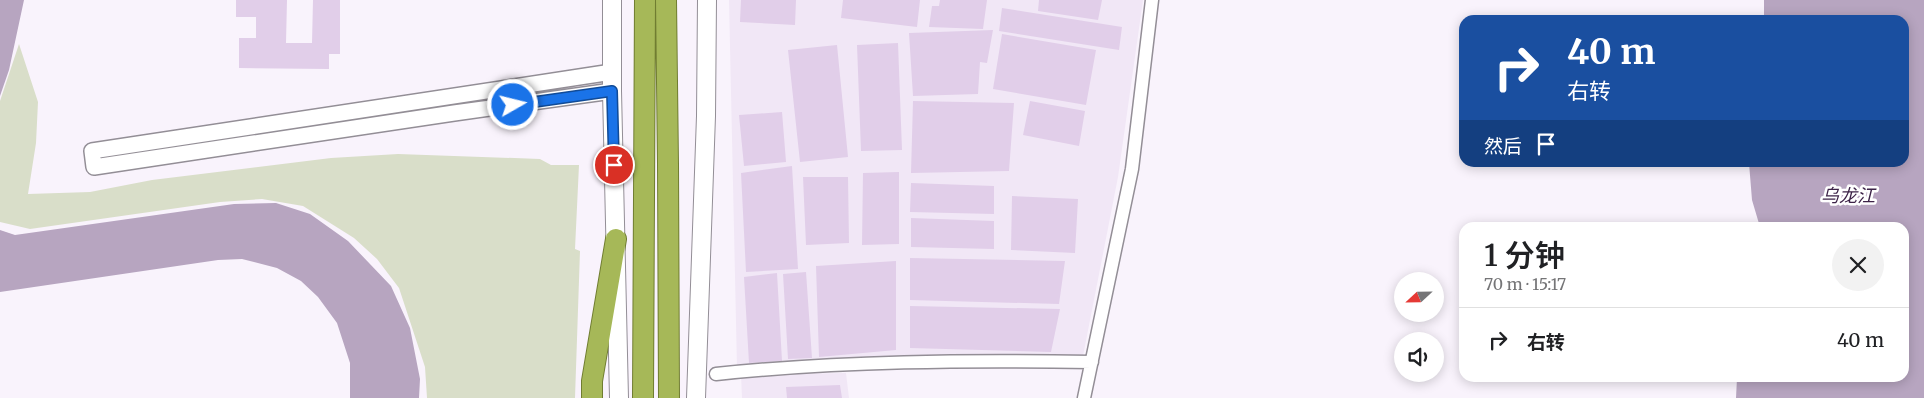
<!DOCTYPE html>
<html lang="zh">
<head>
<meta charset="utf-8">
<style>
  body { margin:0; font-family:Merriweather,"Noto Sans SC",serif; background:#f2f2f2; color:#202124; height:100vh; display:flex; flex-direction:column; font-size:19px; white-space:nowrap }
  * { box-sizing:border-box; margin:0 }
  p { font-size:16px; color:#757577 }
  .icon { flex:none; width:28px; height:28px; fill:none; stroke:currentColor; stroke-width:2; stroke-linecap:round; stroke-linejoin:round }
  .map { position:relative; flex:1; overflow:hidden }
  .drawer { position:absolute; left:1459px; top:222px; width:450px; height:160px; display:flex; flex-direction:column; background:#fff; border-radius:15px; box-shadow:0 2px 12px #0003 }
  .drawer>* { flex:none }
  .guide { position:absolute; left:1459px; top:15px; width:450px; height:152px; border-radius:15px; box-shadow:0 2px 12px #0003; background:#1a4fa0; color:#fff; overflow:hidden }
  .needle { width:32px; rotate:248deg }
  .tools { position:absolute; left:1394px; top:272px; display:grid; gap:10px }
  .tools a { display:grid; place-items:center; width:50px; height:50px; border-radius:50%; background:#fff; box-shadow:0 2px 12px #0003; font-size:25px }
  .pin { position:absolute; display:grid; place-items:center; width:42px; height:42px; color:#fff; margin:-21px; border:2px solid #fff; border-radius:50%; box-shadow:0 1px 5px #0007 }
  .me { position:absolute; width:55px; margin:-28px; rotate:82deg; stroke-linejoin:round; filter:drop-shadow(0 0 4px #0008) }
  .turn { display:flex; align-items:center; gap:18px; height:105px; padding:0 25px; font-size:22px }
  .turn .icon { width:65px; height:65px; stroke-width:2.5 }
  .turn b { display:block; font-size:35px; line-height:42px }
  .then { display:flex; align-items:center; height:48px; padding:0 25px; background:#0003; gap:10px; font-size:19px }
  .round { display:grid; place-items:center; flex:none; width:52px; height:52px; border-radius:26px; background:#f2f2f2 }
  .head { display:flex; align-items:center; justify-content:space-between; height:85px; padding:0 25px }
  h1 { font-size:30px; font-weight:600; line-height:38px }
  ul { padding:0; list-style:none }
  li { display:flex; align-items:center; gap:15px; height:65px; padding:0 25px; border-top:1px solid #e0e0e0 }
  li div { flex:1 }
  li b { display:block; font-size:19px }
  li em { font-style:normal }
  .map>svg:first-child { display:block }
  .built { fill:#f1e7f6 }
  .green { fill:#d9dec9 }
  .water { fill:#b7a5c0 }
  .building { fill:#e1cee9 }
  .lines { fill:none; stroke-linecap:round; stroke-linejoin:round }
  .minor-casing { stroke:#938e96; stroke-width:15 }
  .tertiary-casing { stroke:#938e96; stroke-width:18 }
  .secondary-casing { stroke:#938e96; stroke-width:20 }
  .trunk-casing { stroke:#707d31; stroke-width:22 }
  .minor { stroke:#fff; stroke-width:12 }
  .tertiary { stroke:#fff; stroke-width:15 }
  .secondary { stroke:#fff; stroke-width:18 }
  .trunk { stroke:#a6b858; stroke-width:20 }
  .route-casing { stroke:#114b97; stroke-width:12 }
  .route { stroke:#1a73e8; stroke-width:9 }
  .labels { text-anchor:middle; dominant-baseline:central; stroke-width:5; stroke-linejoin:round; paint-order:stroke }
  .water-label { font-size:18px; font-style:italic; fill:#3c2247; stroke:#fff }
</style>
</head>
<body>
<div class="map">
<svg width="1924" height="398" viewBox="0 0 1924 398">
  <rect width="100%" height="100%" fill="#f9f3fc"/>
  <path class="built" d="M 729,0 L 1143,0 L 1118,177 L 1083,356 L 911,356 L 737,368 Z
    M 846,373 L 849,398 L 742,398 L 741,375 Z"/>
  <path class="green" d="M 19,44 L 38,102 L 36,143 L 28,194 L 90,192 L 152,180 L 331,158 L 398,154 L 540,159 L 551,165 L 579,165 L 575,249 L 580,251 L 575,398 L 427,398 L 425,367 L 399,288 L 377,259 L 354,238 L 303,206 L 262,199 L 220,202 L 30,229 L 0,222 L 0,101 Z"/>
  <path class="water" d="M 0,0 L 24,0 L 9,70 L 0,96 Z
    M 1764,0 L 1924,0 L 1924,398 L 1736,398 L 1737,378 L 1904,378 L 1904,228 L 1760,227 L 1752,200 L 1749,163 L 1904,162 L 1904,20 L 1764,20 Z
    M 276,203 L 310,214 L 348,241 L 391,286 L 410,328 L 420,379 L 419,398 L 350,398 L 350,363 L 337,323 L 318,297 L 301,281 L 277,268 L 242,259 L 218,260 L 0,292 L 0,230 L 15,235 L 234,204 Z"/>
  <path class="building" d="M 236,0 L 287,0 L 286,43 L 312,43 L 313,0 L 340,0 L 340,54 L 329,54 L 329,69 L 239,68 L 239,38 L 256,38 L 256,17 L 236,17 Z
    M 741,0 L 796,0 L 795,25 L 740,22 Z
    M 843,0 L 920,0 L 917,27 L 841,18 Z
    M 940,0 L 987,0 L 983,29 L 929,27 L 932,6 L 939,6 Z
    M 1039,0 L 1102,0 L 1098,20 L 1038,11 Z
    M 1002,8 L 1122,27 L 1119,50 L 999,31 Z
    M 993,30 L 987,63 L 980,62 L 978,94 L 913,96 L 909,33 Z
    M 1002,34 L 1096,50 L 1086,105 L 993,89 Z
    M 898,43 L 902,150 L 861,151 L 857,45 Z
    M 837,45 L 848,157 L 800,162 L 788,50 Z
    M 913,101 L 1014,103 L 1009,171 L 911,173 Z
    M 1030,101 L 1085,111 L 1079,146 L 1023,135 Z
    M 782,112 L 786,162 L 744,166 L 739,115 Z
    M 792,166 L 798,269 L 746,272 L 741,173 Z
    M 899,172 L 899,244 L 862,245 L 863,173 Z
    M 803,177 L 848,177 L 849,243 L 806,245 Z
    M 911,183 L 994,186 L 994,214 L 910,212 Z
    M 1012,196 L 1078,199 L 1075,253 L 1011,250 Z
    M 911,218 L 994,221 L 994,249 L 911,247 Z
    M 910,258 L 1065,261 L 1059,304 L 910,300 Z
    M 896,261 L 896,350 L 819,357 L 816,266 Z
    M 806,272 L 812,358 L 788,359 L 783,274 Z
    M 777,273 L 782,361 L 749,363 L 744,277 Z
    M 910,306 L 1060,309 L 1051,352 L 910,348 Z
    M 840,385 L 842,398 L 787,398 L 786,387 Z"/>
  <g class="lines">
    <g class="minor-casing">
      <path id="minor" d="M 716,374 C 841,361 967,360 1092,362
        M 1084,398 L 1132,169 L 1152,0"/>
    </g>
    <g class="tertiary-casing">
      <path id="tertiary" d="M 612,72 L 92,151 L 94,167 L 454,113 L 612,91"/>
    </g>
    <g class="secondary-casing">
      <path id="secondary" d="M 612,0 L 612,91 L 619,398
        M 696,398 L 706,116 L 707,0"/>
    </g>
    <g class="trunk-casing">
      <path id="trunk" d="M 666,0 L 668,164 L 669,398
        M 592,398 L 592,381 L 616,239
        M 643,398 L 645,0"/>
    </g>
    <use href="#minor" class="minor"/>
    <use href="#tertiary" class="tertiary"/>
    <use href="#secondary" class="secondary"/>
    <use href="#trunk" class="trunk"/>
  </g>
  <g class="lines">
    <g class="route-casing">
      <path id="route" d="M 513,105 L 612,91 L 614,165"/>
    </g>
    <use href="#route" class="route"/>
  </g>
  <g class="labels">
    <g class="water-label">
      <text x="1848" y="195">乌龙江</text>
    </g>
  </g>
</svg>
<div class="tools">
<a><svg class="needle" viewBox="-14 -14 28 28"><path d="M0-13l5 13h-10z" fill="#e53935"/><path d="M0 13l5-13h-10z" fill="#757577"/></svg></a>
<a><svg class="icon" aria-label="sound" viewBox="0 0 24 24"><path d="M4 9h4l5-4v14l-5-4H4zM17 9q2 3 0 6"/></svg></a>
</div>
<div class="pin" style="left:614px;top:165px;background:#d93025"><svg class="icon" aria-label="arrive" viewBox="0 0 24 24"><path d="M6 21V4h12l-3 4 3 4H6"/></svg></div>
<svg class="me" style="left:513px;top:105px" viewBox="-20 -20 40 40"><circle r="17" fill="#1a73e8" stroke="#fff" stroke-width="3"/><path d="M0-11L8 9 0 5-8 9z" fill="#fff"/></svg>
<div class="guide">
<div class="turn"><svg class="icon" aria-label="right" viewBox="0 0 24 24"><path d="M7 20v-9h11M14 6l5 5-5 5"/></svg><div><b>40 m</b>右转</div></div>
<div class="then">然后<svg class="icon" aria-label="arrive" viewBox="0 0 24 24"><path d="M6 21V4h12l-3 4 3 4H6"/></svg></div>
</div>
<section class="drawer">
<div class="head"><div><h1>1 分钟</h1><p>70 m · 15:17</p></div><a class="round"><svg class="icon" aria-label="close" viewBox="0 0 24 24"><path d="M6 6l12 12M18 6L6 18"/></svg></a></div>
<ul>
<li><svg class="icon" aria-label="right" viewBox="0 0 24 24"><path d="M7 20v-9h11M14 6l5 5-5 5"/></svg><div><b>右转</b></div><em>40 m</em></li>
</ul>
</section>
</div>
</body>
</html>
